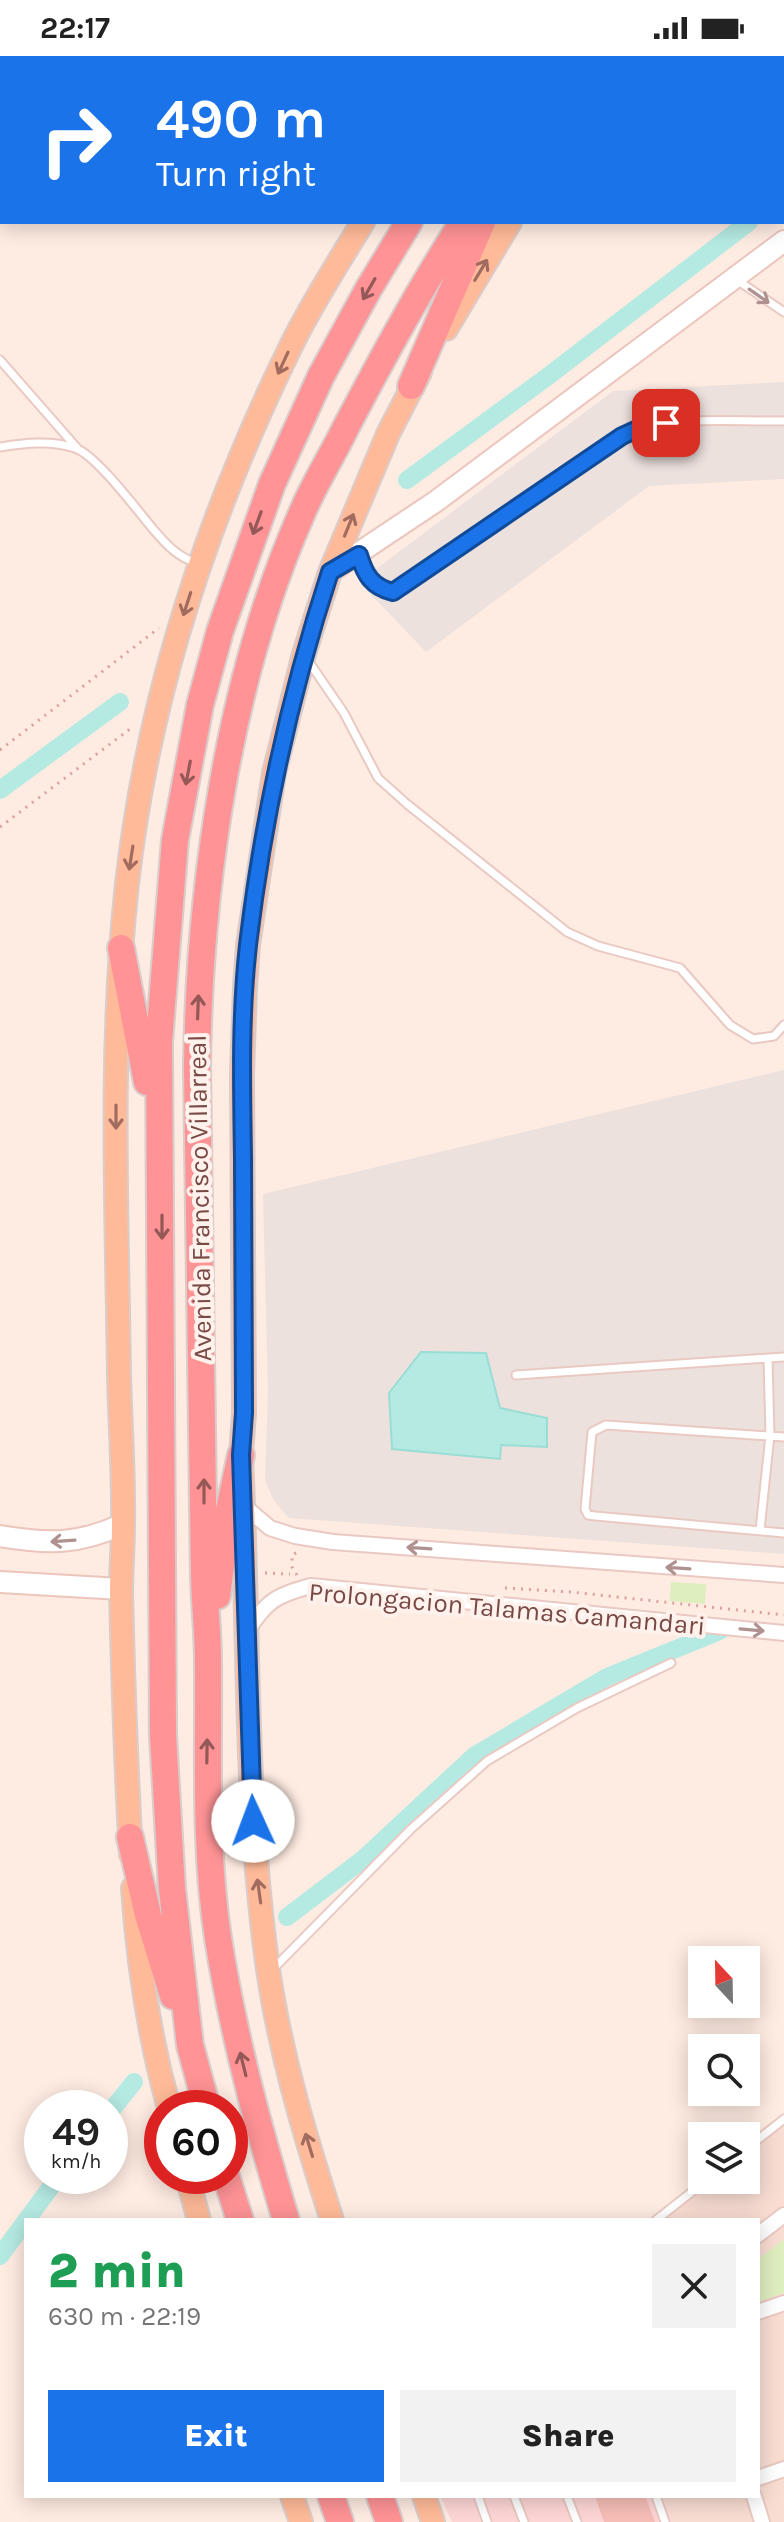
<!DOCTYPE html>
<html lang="en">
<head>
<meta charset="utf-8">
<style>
  body { margin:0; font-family:Karla,sans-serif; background:#f2f2f2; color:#222; height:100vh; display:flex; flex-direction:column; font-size:30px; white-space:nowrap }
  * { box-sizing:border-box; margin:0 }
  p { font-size:26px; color:#767676 }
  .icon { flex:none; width:44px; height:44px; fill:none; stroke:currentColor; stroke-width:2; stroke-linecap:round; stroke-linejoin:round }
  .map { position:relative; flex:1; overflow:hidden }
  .drawer { position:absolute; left:24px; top:2162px; width:736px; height:280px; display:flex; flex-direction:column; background:#fff; border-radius:0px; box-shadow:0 4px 20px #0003 }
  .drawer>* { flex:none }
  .hud { position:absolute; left:0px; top:0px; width:784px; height:168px; box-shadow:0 4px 20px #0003; background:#1a73e8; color:#fff; overflow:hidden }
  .needle { width:52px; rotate:338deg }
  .fabs { position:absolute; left:688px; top:1890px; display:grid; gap:16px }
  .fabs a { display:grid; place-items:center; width:72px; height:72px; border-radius:0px; background:#fff; box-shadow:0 4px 20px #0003; font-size:40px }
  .speed { position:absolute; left:24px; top:2034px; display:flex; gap:16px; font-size:40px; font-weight:700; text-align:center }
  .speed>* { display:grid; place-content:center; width:104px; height:104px; border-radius:50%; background:#fff; box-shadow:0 4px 20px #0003; line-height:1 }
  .speed small { font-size:20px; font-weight:400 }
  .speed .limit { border:12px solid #d22; background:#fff; color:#111 }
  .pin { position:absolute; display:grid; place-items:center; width:68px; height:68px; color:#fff; margin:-34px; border-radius:16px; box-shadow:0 4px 12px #0006 }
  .me { position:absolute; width:88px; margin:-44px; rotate:358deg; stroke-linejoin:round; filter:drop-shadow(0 0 6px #0008) }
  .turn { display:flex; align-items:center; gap:28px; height:168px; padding:0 24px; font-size:36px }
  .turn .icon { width:104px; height:104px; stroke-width:2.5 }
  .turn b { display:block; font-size:56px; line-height:68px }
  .round { display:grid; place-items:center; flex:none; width:84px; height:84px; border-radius:0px; background:#f2f2f2 }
  .summary { display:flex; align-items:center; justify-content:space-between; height:136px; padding:0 24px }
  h1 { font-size:48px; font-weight:800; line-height:60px; color:#1e9e55 }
  .action { display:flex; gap:16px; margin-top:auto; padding:16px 24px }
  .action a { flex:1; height:92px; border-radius:0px; background:#1a73e8; color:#fff; font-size:32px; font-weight:800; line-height:92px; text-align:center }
  .action a+a { background:#f2f2f2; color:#222 }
  .status { display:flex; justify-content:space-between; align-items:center; height:56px; padding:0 40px; background:#fff; direction:ltr }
  .status svg { height:22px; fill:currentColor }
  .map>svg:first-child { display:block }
  .residential { fill:#f9ddd3 }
  .commercial { fill:#ffd6d6 }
  .industrial { fill:#ede1de }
  .green { fill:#dfeebf }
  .water { fill:#b5eae2; stroke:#9addd4; stroke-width:2 }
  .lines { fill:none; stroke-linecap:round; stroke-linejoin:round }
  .canal { stroke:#b5eae2; stroke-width:18 }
  .building { fill:#f7beb7 }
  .lane-casing { stroke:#e9c9c2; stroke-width:11 }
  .street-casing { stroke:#e9c9c2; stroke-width:18 }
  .secondary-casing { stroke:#ecc5bc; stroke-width:24 }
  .primary-casing { stroke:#d9cccb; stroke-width:26 }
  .highway-casing { stroke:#d9cccb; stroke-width:30 }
  .path { stroke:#dca19a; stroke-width:3; stroke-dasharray:2 6; stroke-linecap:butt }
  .lane { stroke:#fff; stroke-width:7 }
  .street { stroke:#fff; stroke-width:14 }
  .secondary { stroke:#fff; stroke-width:20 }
  .primary { stroke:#fb9; stroke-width:22 }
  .highway { stroke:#ff9396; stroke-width:26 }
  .oneway { stroke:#a16b5f }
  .oneway2 { stroke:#945856 }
  .oneway3 { stroke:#af9290 }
  .route-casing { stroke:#114b97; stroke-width:20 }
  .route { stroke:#1a73e8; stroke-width:14 }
  .labels { text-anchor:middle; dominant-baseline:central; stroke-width:8; stroke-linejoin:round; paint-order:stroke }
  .street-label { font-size:26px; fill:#794946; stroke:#fff1eb }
</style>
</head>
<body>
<div class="status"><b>22:17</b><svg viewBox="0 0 49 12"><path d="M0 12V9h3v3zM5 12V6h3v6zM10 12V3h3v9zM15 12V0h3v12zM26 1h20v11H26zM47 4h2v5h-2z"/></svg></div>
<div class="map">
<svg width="784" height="2466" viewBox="0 0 784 2466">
  <rect width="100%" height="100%" fill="#feebe2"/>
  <path class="residential" d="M 0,0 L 142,0 L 2,2 L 0,144 Z
    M 784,2062 L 784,2466 L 672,2466 L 663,2440 L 758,2440 L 758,2164 L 653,2164 L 704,2124 L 746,2124 L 746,2092 Z"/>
  <path class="commercial" d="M 440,2440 L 663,2440 L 672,2466 L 452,2466 Z"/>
  <path class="industrial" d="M 784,326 L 784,423 L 649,430 L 426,596 L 359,526 L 613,335 Z
    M 784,1014 L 784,1498 L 289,1462 L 274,1445 L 265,1424 L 268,1336 L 263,1138 Z"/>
  <path class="green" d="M 671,1526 L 706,1528 L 705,1548 L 670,1545 Z
    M 784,2183 L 784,2237 L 758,2246 L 758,2203 Z"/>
  <path class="water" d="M 421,1296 L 486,1297 L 500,1352 L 547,1362 L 547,1391 L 501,1389 L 500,1403 L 392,1393 L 389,1337 Z"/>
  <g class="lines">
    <path class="canal" d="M 782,140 L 784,139
      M 407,424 L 547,321 L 749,166
      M 0,734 L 120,646
      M 287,1861 L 362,1804 L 474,1700 L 607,1621 L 720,1575
      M 110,2056 L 134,2026
      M 0,2200 L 59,2120"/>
  </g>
  <path class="building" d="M 595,2440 L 645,2440 L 655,2466 L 604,2466 Z"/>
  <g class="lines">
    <g class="lane-casing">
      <path id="lane" d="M 737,224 L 784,256
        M 0,304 L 77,392
        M 0,391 C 24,387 51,384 75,392 C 96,399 137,454 153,473 C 166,488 177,501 197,507
        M 360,501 C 366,520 373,532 393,536 L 622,380 C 671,358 731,366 784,365
        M 307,603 L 344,657 L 378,722 L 407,748 L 567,876 L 598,890 L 680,912 L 730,969 L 753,983 L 774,980 L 784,969
        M 516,1319 L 784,1301
        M 784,1381 L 606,1369 L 592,1376 L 585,1453 L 588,1459 L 595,1460 L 784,1477
        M 760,1474 L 770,1379 L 768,1302
        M 274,1912 L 411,1773 L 487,1705 L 577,1652 L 671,1607
        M 746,2093 L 784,2063
        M 656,2164 L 707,2124
        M 478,2440 L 487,2466
        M 514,2440 L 524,2466
        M 567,2440 L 577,2466
        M 656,2440 L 665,2466"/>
    </g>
    <g class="street-casing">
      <path id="street" d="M 0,48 L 2,51
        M 243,1449 L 270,1472 L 295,1480 L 333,1486 L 784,1519
        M 247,1575 C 267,1545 276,1539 311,1530 L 784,1577
        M 758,2179 L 784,2159
        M 758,2256 L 784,2247
        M 758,2422 L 784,2413
        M 754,2440 L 762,2466"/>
    </g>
    <g class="secondary-casing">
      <path id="secondary" d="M 330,516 L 435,446 L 784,185
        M 0,1480 C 48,1488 78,1489 123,1468
        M 0,1526 L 121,1533"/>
    </g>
    <g class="primary-casing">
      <path id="primary" d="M 467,2 L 468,0
        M 615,2 L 616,0
        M 446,273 L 510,166
        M 131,1798 C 126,1711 123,1623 121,1536 C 121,1514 123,1491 123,1469 C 124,1418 120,1368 119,1317 C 117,1155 109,990 127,828 C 148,641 208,459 291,290 C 312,247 338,207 363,166
        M 133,1832 C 138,1906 149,1980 169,2052
        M 187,2120 L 199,2164
        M 332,2164 C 305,2080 279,1994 267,1906 C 244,1738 249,1568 241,1399 L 244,1357 L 242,1018 L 245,931 L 248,889 L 274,717 L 304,598 L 330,516 L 388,378 L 420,316
        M 292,2440 L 301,2466
        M 424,2440 L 433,2466"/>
    </g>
    <g class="highway-casing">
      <path id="highway" d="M 514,2 L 515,0
        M 568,2 L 570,0
        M 411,330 L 482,166
        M 121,892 L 147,1026
        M 217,1540 L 227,1463 L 241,1399
        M 130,1781 L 148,1859 L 173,1940
        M 207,2052 L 190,1989 L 172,1833 L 163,1679 L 159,986 L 175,784 L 200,649 L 220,575 L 272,428 L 321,320 L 369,232 L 409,166
        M 226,2120 L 240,2164
        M 286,2164 C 258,2071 233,1978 218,1882 C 204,1790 209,1698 208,1605 C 208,1574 204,1544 204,1514 C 201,1347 200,1180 197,1012 C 199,832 228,624 302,457 C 314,428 332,400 346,371 C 383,301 420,232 463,166
        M 331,2440 L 340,2466
        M 380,2440 L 389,2466"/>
    </g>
    <path class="path" d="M 0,694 L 159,572
      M 0,771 L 134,670
      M 265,1517 L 290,1518
      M 297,1519 L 292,1511 L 292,1499 L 298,1496
      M 505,1532 L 571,1536 L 784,1559"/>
    <use href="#lane" class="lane"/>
    <use href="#street" class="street"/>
    <use href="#secondary" class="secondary"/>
    <use href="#primary" class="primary"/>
    <use href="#highway" class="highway"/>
  </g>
  <defs><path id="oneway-shaft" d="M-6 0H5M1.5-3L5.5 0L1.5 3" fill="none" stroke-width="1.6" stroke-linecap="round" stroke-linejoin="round" transform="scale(2)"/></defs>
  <g class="oneway">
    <use href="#oneway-shaft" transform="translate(481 214) rotate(-59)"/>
    <use href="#oneway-shaft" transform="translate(283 307) rotate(115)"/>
    <use href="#oneway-shaft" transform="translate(349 469) rotate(-68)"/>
    <use href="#oneway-shaft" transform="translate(187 548) rotate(108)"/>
    <use href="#oneway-shaft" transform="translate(131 802) rotate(99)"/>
    <use href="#oneway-shaft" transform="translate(116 1061) rotate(90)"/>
    <use href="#oneway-shaft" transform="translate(259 1835) rotate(-98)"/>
    <use href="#oneway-shaft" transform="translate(309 2089) rotate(-107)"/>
  </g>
  <g class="oneway2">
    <use href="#oneway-shaft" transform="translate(369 233) rotate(120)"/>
    <use href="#oneway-shaft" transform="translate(257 467) rotate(110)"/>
    <use href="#oneway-shaft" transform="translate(188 717) rotate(101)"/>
    <use href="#oneway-shaft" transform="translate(198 951) rotate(-88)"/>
    <use href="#oneway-shaft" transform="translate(162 1171) rotate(90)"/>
    <use href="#oneway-shaft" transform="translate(204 1435) rotate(-90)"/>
    <use href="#oneway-shaft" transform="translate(207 1695) rotate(-89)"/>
    <use href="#oneway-shaft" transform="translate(243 2008) rotate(-104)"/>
  </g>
  <g class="oneway3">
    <use href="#oneway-shaft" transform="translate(759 240) rotate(35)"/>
    <use href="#oneway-shaft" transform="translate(63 1485) rotate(176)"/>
    <use href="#oneway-shaft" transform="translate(419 1492) rotate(-176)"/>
    <use href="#oneway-shaft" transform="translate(678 1512) rotate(-176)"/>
    <use href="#oneway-shaft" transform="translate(752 1574) rotate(5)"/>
  </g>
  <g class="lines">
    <g class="route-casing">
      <path id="route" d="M 253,1765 L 241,1399 L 244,1357 C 244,1272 243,1187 243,1102 C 242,1031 240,960 248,889 C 263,762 290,638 330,516 L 359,499 C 365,519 372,531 393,536 L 622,380 L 644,370 L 666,367"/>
    </g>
    <use href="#route" class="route"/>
  </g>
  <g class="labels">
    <g class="street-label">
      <text transform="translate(200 1142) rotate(-91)">Avenida Francisco Villarreal</text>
      <text transform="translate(507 1553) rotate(5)">Prolongacion Talamas Camandari</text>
    </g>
  </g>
</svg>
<div class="fabs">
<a><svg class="needle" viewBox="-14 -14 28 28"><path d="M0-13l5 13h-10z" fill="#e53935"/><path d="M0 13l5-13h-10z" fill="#767676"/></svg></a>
<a><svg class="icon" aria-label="search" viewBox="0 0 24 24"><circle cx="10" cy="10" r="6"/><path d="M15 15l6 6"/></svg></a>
<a><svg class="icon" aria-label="layers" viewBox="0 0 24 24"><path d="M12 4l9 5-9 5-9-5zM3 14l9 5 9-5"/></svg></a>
</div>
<div class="speed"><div>49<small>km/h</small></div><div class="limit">60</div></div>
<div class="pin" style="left:666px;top:367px;background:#d93025"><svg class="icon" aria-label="arrive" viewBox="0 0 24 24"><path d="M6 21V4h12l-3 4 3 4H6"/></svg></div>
<svg class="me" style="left:253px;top:1765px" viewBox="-20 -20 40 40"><circle r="19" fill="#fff"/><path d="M0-13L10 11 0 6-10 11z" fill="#1a73e8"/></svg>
<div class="hud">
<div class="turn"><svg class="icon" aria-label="right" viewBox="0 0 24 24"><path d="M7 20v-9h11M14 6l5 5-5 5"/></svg><div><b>490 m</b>Turn right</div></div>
</div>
<section class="drawer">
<div class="summary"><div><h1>2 min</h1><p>630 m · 22:19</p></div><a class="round"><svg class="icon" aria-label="close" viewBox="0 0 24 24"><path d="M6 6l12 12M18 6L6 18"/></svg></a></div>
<div class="action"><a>Exit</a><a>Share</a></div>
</section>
</div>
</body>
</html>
